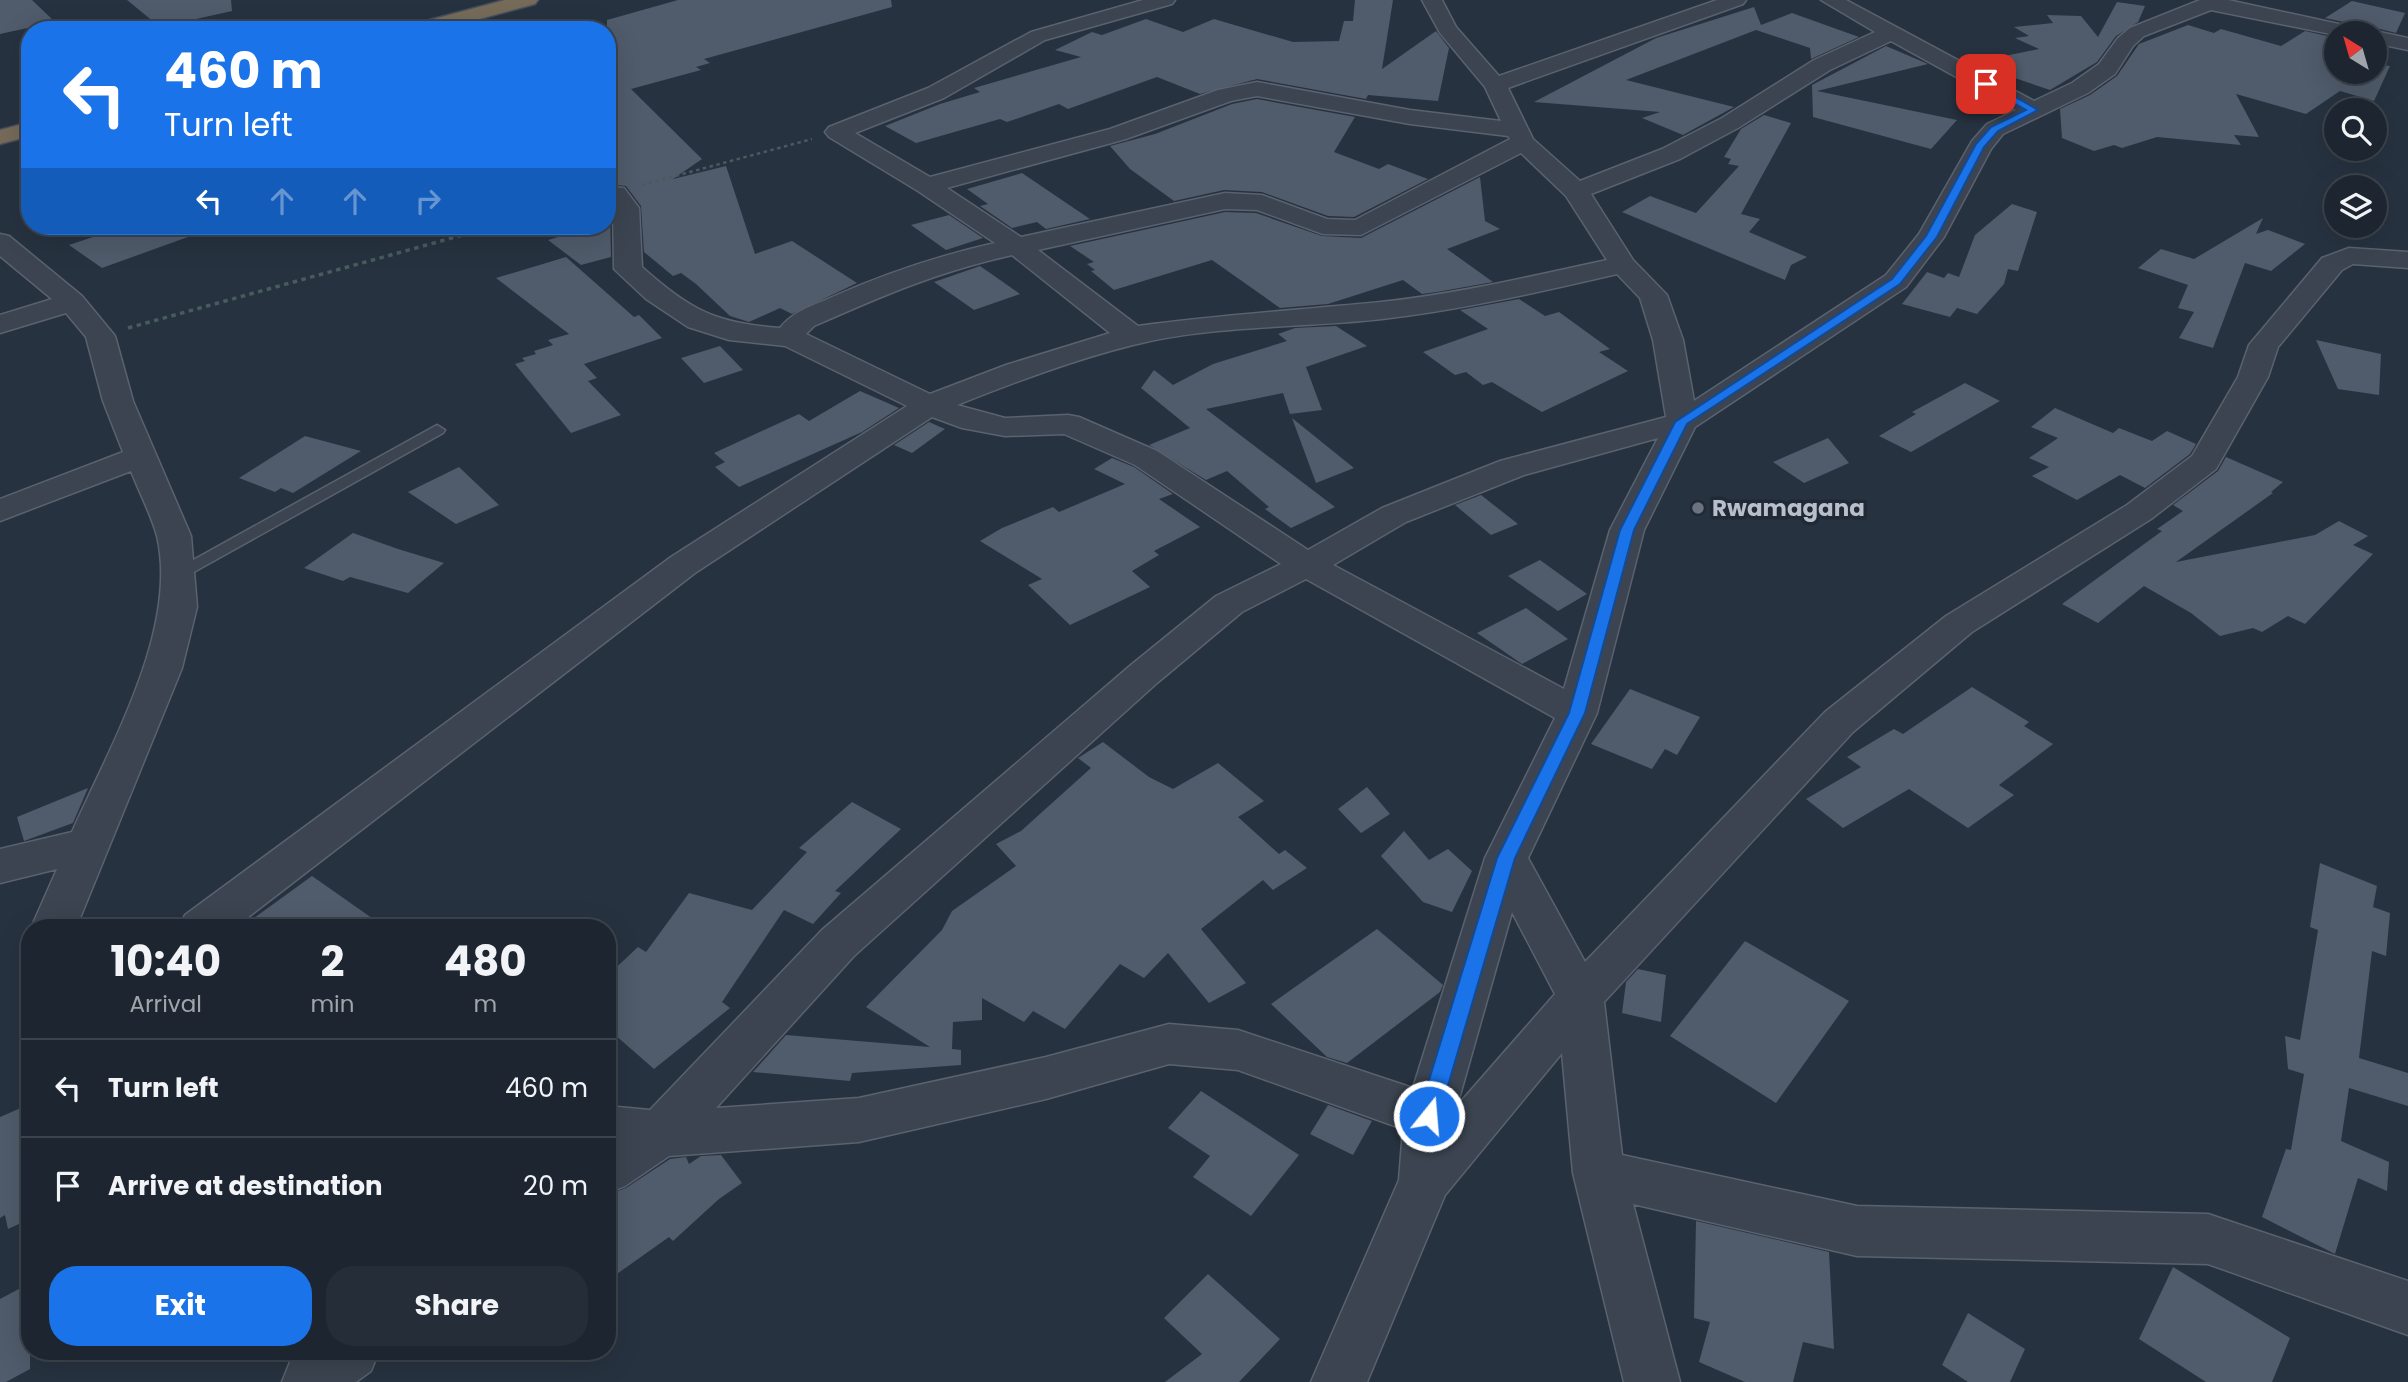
<!DOCTYPE html>
<html lang="en">
<head>
<meta charset="utf-8">
<style>
  body { margin:0; font-family:Poppins,sans-serif; background:#252e38; color:#f1f3f6; height:100vh; display:flex; flex-direction:column; font-size:26px; white-space:nowrap }
  * { box-sizing:border-box; margin:0 }
  p { font-size:23px; color:#a0a5ab }
  .icon { flex:none; width:38px; height:38px; fill:none; stroke:currentColor; stroke-width:2; stroke-linecap:round; stroke-linejoin:round }
  .map { position:relative; flex:1; overflow:hidden }
  .side { position:absolute; left:21px; top:919px; width:595px; height:441px; display:flex; flex-direction:column; background:#1d2630; border-radius:28px; box-shadow:0 7px 28px #0002,0 0 0 2px #3b434c }
  .side>* { flex:none }
  .guide { position:absolute; left:21px; top:21px; width:595px; height:214px; border-radius:28px; box-shadow:0 7px 28px #0002,0 0 0 2px #3b434c; background:#1a73e8; color:#fff; overflow:hidden }
  .needle { width:46px; rotate:323deg }
  .fabs { position:absolute; left:2324px; top:21px; display:grid; gap:14px }
  .fabs a { display:grid; place-items:center; width:63px; height:63px; border-radius:50%; background:#1d2630; box-shadow:0 7px 28px #0002,0 0 0 2px #3b434c; font-size:35px }
  .pin { position:absolute; display:grid; place-items:center; width:60px; height:60px; color:#fff; margin:-30px; border-radius:14px; box-shadow:0 4px 10px #0006 }
  .me { position:absolute; width:77px; margin:-38px; rotate:17deg; stroke-linejoin:round; filter:drop-shadow(0 0 5px #0008) }
  .turn { display:flex; align-items:center; gap:24px; height:147px; padding:0 28px; font-size:32px }
  .turn .icon { width:91px; height:91px; stroke-width:2.5 }
  .turn b { display:block; font-size:49px; line-height:60px }
  .lanes { display:flex; align-items:center; height:66px; padding:0 28px; background:#0003; justify-content:center; gap:35px; direction:ltr }
  .lanes .off { opacity:.35 }
  .eta { display:flex; justify-content:space-evenly; align-items:center; height:119px; text-align:center }
  .eta b { font-size:42px; font-weight:700; line-height:49px }
  .cta { display:flex; gap:14px; margin-top:auto; padding:14px 28px }
  .cta a { flex:1; height:80px; border-radius:28px; background:#1a73e8; color:#fff; font-size:28px; font-weight:700; line-height:80px; text-align:center }
  .cta a+a { background:#252e38; color:#f1f3f6 }
  ul { padding:0; list-style:none }
  li { display:flex; align-items:center; gap:21px; height:98px; padding:0 28px; border-top:2px solid #3b434c }
  li div { flex:1 }
  li b { display:block; font-size:26px }
  li em { font-style:normal }
  .map>svg:first-child { display:block }
  .building { fill:#505b6b }
  .lines { fill:none; stroke-linecap:round; stroke-linejoin:round }
  .lane-casing { stroke:#59626e; stroke-width:3 }
  .street-casing { stroke:#59626e; stroke-width:3 }
  .highway-casing { stroke:#464f5b; stroke-width:3 }
  .path-far1 { stroke:#475c5e; stroke-width:2.5; stroke-dasharray:3.5 3.5; stroke-linecap:butt }
  .path { stroke:#475c5e; stroke-width:3.5; stroke-dasharray:4.5 4.5; stroke-linecap:butt }
  .lane { fill:#3b4450; fill-rule:evenodd }
  .street { fill:#3b4450; fill-rule:evenodd }
  .highway { fill:#766a58; fill-rule:evenodd }
  .route { fill:#1a73e8; stroke:#114b97; stroke-width:2 }
  .worship-dot { fill:#6b7280; stroke:#202936; stroke-width:2.5 }
  .labels { text-anchor:middle; dominant-baseline:central; stroke-width:7; stroke-linejoin:round; paint-order:stroke }
  .poi-label { font-size:23px; font-weight:bold; fill:#b8bfcb; stroke:#202936; text-anchor:start }
</style>
</head>
<body>
<div class="map">
<svg width="2408" height="1382" viewBox="0 0 2408 1382">
  <rect width="100%" height="100%" fill="#273240"/>
  <path class="building" d="M 0,0 L 32,0 L 55,22 L 0,34 Z
    M 127,0 L 231,0 L 232,11 L 160,27 Z
    M 678,0 L 891,0 L 892,7 L 704,59 L 710,63 L 696,67 L 701,70 L 631,89 L 702,159 L 673,179 L 726,166 L 755,254 L 792,241 L 857,283 L 792,314 L 780,308 L 749,322 L 730,316 L 696,284 L 681,273 L 673,276 L 644,252 L 641,206 L 626,186 L 607,184 L 607,151 L 618,147 L 607,140 L 607,20 Z
    M 1355,0 L 1393,0 L 1382,69 L 1436,31 L 1449,48 L 1438,101 L 1368,95 L 1366,99 L 1257,79 L 1200,94 L 1157,77 L 1068,109 L 1059,104 L 1007,122 L 1000,119 L 916,143 L 885,126 L 940,104 L 980,92 L 974,88 L 1081,57 L 1055,50 L 1092,32 L 1102,35 L 1146,19 L 1183,32 L 1214,19 L 1293,42 L 1339,41 L 1344,21 L 1353,21 Z
    M 2352,1 L 2405,13 L 2396,33 L 2376,28 L 2366,30 L 2363,26 L 2325,18 Z
    M 2117,2 L 2145,6 L 2138,22 L 2116,36 L 2097,62 L 2050,90 L 1970,63 L 2039,49 L 2015,38 L 2029,36 L 2014,27 L 2053,23 L 2047,15 L 2081,16 L 2098,37 Z
    M 1754,7 L 1761,25 L 1792,13 L 1859,37 L 1811,59 L 1810,48 L 1756,30 L 1626,80 L 1734,107 L 1683,135 L 1642,118 L 1660,112 L 1534,102 L 1656,38 Z
    M 2188,25 L 2214,33 L 2221,29 L 2281,46 L 2305,31 L 2336,38 L 2336,72 L 2375,72 L 2375,46 L 2389,49 L 2382,65 L 2390,66 L 2374,101 L 2340,91 L 2306,114 L 2236,94 L 2259,137 L 2234,135 L 2241,145 L 2157,137 L 2122,148 L 2114,145 L 2094,151 L 2062,138 L 2060,109 L 2090,95 L 2117,76 L 2139,44 Z
    M 1886,46 L 1928,64 L 1817,91 L 1957,120 L 1931,149 L 1813,117 L 1812,85 Z
    M 1257,99 L 1355,117 L 1334,152 L 1379,169 L 1388,164 L 1428,179 L 1354,217 L 1328,216 L 1262,192 L 1224,190 L 1174,201 L 1130,169 L 1110,146 L 1155,134 L 1232,104 Z
    M 1764,115 L 1791,123 L 1741,214 L 1760,219 L 1749,232 L 1807,257 L 1791,265 L 1785,280 L 1622,212 L 1650,196 L 1696,213 L 1739,166 L 1728,164 L 1731,159 L 1724,157 L 1741,129 Z
    M 1022,173 L 1090,219 L 1046,229 L 1037,222 L 1012,228 L 980,206 L 988,204 L 967,189 Z
    M 1480,177 L 1485,221 L 1500,229 L 1447,249 L 1493,282 L 1437,292 L 1422,294 L 1403,280 L 1328,304 L 1280,308 L 1212,260 L 1114,290 L 1091,271 L 1095,270 L 1087,264 L 1094,262 L 1070,246 L 1225,212 L 1256,213 L 1322,236 L 1361,238 Z
    M 2012,204 L 2037,212 L 2018,271 L 2008,269 L 2004,284 L 1977,314 L 1957,308 L 1950,317 L 1902,304 L 1927,272 L 1944,278 L 1948,273 L 1959,277 L 1975,235 Z
    M 607,205 L 610,209 L 611,257 L 581,265 L 548,240 L 596,226 L 607,226 Z
    M 949,215 L 983,238 L 946,250 L 911,225 Z
    M 2263,218 L 2256,234 L 2268,230 L 2305,244 L 2271,271 L 2245,263 L 2213,348 L 2179,338 L 2194,312 L 2178,308 L 2188,285 L 2138,268 L 2161,249 L 2194,259 Z
    M 126,226 L 210,226 L 210,229 L 102,268 L 69,245 Z
    M 566,257 L 634,317 L 639,315 L 662,338 L 584,364 L 597,378 L 588,381 L 621,415 L 571,433 L 515,364 L 525,361 L 522,358 L 536,354 L 534,351 L 553,345 L 548,340 L 569,334 L 496,278 Z
    M 980,266 L 1020,294 L 974,310 L 934,282 Z
    M 1519,299 L 1545,316 L 1559,312 L 1610,349 L 1599,352 L 1628,371 L 1542,412 L 1492,382 L 1483,385 L 1466,372 L 1455,375 L 1423,352 L 1488,329 L 1460,310 Z
    M 1336,326 L 1367,346 L 1306,367 L 1322,410 L 1290,414 L 1283,393 L 1206,409 L 1335,507 L 1291,528 L 1265,509 L 1269,507 L 1227,471 L 1206,480 L 1149,445 L 1190,428 L 1141,388 L 1154,370 L 1173,385 L 1213,364 L 1287,341 L 1278,334 L 1295,328 Z
    M 2316,340 L 2381,354 L 2379,395 L 2338,389 Z
    M 720,346 L 743,370 L 704,383 L 681,358 Z
    M 1965,383 L 2000,401 L 1911,452 L 1879,436 L 1916,414 L 1912,412 Z
    M 860,391 L 899,408 L 862,432 L 739,487 L 715,467 L 725,462 L 714,453 L 799,414 L 809,421 Z
    M 2055,408 L 2113,433 L 2119,428 L 2152,441 L 2167,431 L 2196,444 L 2190,454 L 2145,488 L 2120,475 L 2077,500 L 2032,476 L 2049,467 L 2029,458 L 2058,438 L 2031,427 Z
    M 1292,418 L 1354,468 L 1316,483 Z
    M 929,422 L 945,429 L 912,453 L 894,445 Z
    M 305,436 L 361,451 L 293,493 L 281,488 L 275,492 L 239,478 Z
    M 1828,438 L 1849,463 L 1804,483 L 1773,462 Z
    M 2226,457 L 2283,482 L 2271,492 L 2273,493 L 2176,562 L 2315,535 L 2339,521 L 2368,536 L 2353,545 L 2373,554 L 2305,624 L 2288,616 L 2262,632 L 2253,628 L 2220,636 L 2191,613 L 2144,586 L 2098,623 L 2062,604 L 2162,531 L 2157,529 L 2183,511 L 2173,505 L 2218,471 Z
    M 1112,458 L 1134,467 L 1173,494 L 1159,499 L 1200,527 L 1154,551 L 1159,555 L 1132,571 L 1150,587 L 1070,625 L 1028,585 L 1042,579 L 980,541 L 1002,528 L 1053,507 L 1059,512 L 1125,484 L 1094,469 Z
    M 459,467 L 499,505 L 456,524 L 408,492 Z
    M 1481,495 L 1518,524 L 1491,535 L 1455,505 Z
    M 353,533 L 398,549 L 444,563 L 408,593 L 350,577 L 343,581 L 304,568 Z
    M 1540,560 L 1587,594 L 1558,611 L 1508,576 Z
    M 1526,608 L 1568,639 L 1522,664 L 1477,633 Z
    M 1972,687 L 2029,722 L 2024,726 L 2053,744 L 1999,785 L 2014,795 L 1968,828 L 1909,789 L 1843,828 L 1806,799 L 1861,767 L 1847,757 L 1894,729 L 1903,734 Z
    M 1630,689 L 1700,717 L 1677,755 L 1665,749 L 1652,769 L 1591,744 Z
    M 1103,742 L 1149,777 L 1173,789 L 1218,763 L 1264,801 L 1238,817 L 1279,854 L 1285,850 L 1307,868 L 1273,890 L 1263,880 L 1201,929 L 1246,983 L 1209,1003 L 1168,953 L 1144,978 L 1120,964 L 1065,1029 L 1033,1011 L 1024,1022 L 982,998 L 982,1020 L 953,1022 L 952,1049 L 961,1050 L 961,1065 L 852,1073 L 850,1081 L 753,1072 L 786,1035 L 930,1047 L 866,1007 L 942,930 L 952,911 L 1016,866 L 996,844 L 1021,831 L 1091,768 L 1078,758 Z
    M 1367,787 L 1390,814 L 1361,833 L 1338,809 Z
    M 88,788 L 73,823 L 24,841 L 17,817 Z
    M 852,802 L 901,829 L 835,891 L 841,893 L 813,924 L 784,910 L 722,1002 L 730,1008 L 654,1069 L 607,1028 L 607,976 L 638,947 L 646,952 L 689,893 L 752,910 L 807,852 L 799,848 Z
    M 1404,831 L 1429,860 L 1448,849 L 1472,871 L 1452,912 L 1423,902 L 1381,856 Z
    M 2320,863 L 2377,886 L 2373,907 L 2390,913 L 2386,956 L 2372,951 L 2359,1058 L 2408,1073 L 2408,1106 L 2349,1088 L 2341,1141 L 2389,1162 L 2387,1191 L 2358,1178 L 2335,1254 L 2262,1217 L 2286,1149 L 2291,1150 L 2304,1074 L 2288,1069 L 2285,1036 L 2300,1040 L 2318,930 L 2310,927 Z
    M 312,876 L 342,897 L 386,928 L 240,928 Z
    M 1377,929 L 1443,985 L 1440,992 L 1347,1063 L 1327,1057 L 1271,1004 Z
    M 1745,941 L 1849,1001 L 1776,1103 L 1670,1036 Z
    M 1638,969 L 1666,975 L 1661,1022 L 1622,1013 L 1626,982 Z
    M 1201,1091 L 1299,1155 L 1251,1216 L 1193,1177 L 1210,1156 L 1168,1128 Z
    M 30,1104 L 30,1219 L 8,1229 L 5,1215 L 0,1218 L 0,1117 Z
    M 1328,1105 L 1372,1121 L 1353,1155 L 1310,1134 Z
    M 721,1155 L 742,1183 L 719,1199 L 673,1241 L 669,1237 L 607,1281 L 607,1195 L 626,1188 L 670,1159 L 686,1157 L 689,1164 L 701,1156 Z
    M 1696,1221 L 1829,1252 L 1834,1349 L 1803,1342 L 1793,1382 L 1745,1382 L 1699,1362 L 1710,1322 L 1694,1318 Z
    M 2173,1267 L 2290,1338 L 2272,1382 L 2206,1382 L 2139,1339 Z
    M 1208,1274 L 1280,1339 L 1239,1382 L 1165,1382 L 1202,1354 L 1164,1318 Z
    M 30,1283 L 30,1369 L 6,1382 L 0,1382 L 0,1299 Z
    M 1968,1313 L 2025,1349 L 2010,1382 L 1968,1382 L 1942,1365 Z"/>
  <g class="lines">
    <g class="lane-casing">
      <path id="lane" d="M 437,425 L 445,430 L 443,433 L 183,578 L 177,580 L 168,574 Z"/>
    </g>
    <g class="street-casing">
      <path id="street" d="M 1143,0 L 1175,0 L 1172,4 L 1045,40 L 944,98 L 855,133 L 930,177 L 1110,129 L 1218,90 L 1257,82 L 1410,110 L 1501,121 L 1485,87 L 1440,33 L 1422,0 L 1442,0 L 1456,27 L 1499,76 L 1717,0 L 1746,0 L 1743,4 L 1508,88 L 1533,139 L 1580,181 L 1662,149 L 1722,118 L 1814,60 L 1875,32 L 1821,0 L 1846,0 L 2034,101 L 2072,83 L 2099,64 L 2118,38 L 2130,28 L 2200,0 L 2228,0 L 2362,29 L 2365,33 L 2336,35 L 2211,10 L 2144,36 L 2133,46 L 2115,74 L 2088,93 L 2003,134 L 1991,149 L 1944,237 L 1906,287 L 1695,427 L 1644,530 L 1597,713 L 1528,858 L 1585,962 L 1825,712 L 1946,616 L 2127,505 L 2192,456 L 2238,377 L 2249,345 L 2322,258 L 2349,248 L 2408,252 L 2408,268 L 2353,264 L 2342,270 L 2278,347 L 2268,377 L 2216,469 L 2151,519 L 1972,632 L 1853,732 L 1604,1002 L 1622,1155 L 1857,1206 L 2208,1214 L 2408,1281 L 2408,1335 L 2208,1264 L 1857,1256 L 1633,1204 L 1680,1382 L 1624,1382 L 1573,1173 L 1562,1053 L 1445,1195 L 1367,1382 L 1311,1382 L 1399,1180 L 1403,1129 L 1238,1070 L 1169,1064 L 1046,1099 L 859,1142 L 669,1156 L 625,1186 L 607,1193 L 607,1106 L 650,1110 L 822,930 L 1131,665 L 1216,596 L 1281,564 L 1135,465 L 1064,434 L 1005,436 L 962,428 L 932,417 L 695,573 L 234,928 L 179,928 L 185,915 L 671,557 L 907,406 L 785,346 L 729,340 L 688,327 L 646,299 L 614,269 L 613,208 L 607,200 L 607,187 L 624,188 L 639,208 L 642,267 C 690,310 715,323 780,328 C 792,312 812,306 830,298 C 884,274 937,256 995,243 L 918,191 L 829,137 L 825,132 L 829,127 L 928,88 L 1031,32 ZM 1891,41 L 2016,110 L 1987,124 L 1972,141 L 1919,234 L 1886,275 L 1694,401 L 1683,340 L 1667,295 L 1633,260 L 1591,194 L 1680,159 L 1738,128 L 1830,70 ZM 1257,96 L 1410,124 L 1508,136 L 1510,139 L 1355,220 L 1327,219 L 1262,195 L 1225,193 L 1021,237 L 947,188 L 1126,139 L 1231,101 ZM 1521,153 L 1566,196 L 1607,260 C 1532,276 1457,294 1381,302 C 1300,310 1219,315 1138,326 L 1038,250 L 1225,209 L 1257,210 L 1323,234 L 1361,235 ZM 1012,255 L 1110,333 L 1006,365 L 930,394 L 806,334 L 814,326 C 884,295 937,272 1012,255 ZM 1617,274 L 1640,298 L 1653,340 L 1666,417 L 1500,461 L 1382,508 L 1308,550 L 1157,451 L 1079,417 L 1068,415 L 1005,418 L 957,405 C 1015,382 1073,360 1133,345 C 1210,325 1303,328 1382,319 C 1461,310 1539,292 1617,274 ZM 1658,438 L 1610,530 L 1564,689 L 1333,565 L 1406,522 L 1524,475 ZM 1306,579 L 1555,718 L 1485,858 L 1413,1088 L 1238,1030 L 1169,1024 L 1046,1057 L 859,1098 L 716,1108 L 854,956 L 1157,683 L 1242,612 ZM 1512,912 L 1555,994 L 1457,1106 Z
        M 2375,31 L 2408,38 L 2408,50 L 2375,43 L 2375,33 L 2367,33 Z
        M 0,234 L 9,236 L 82,296 L 115,336 L 133,401 L 191,536 L 197,607 L 182,668 L 76,928 L 31,928 L 57,869 L 0,883 L 0,849 L 72,832 C 109,748 179,629 157,536 C 151,514 139,492 131,471 L 0,521 L 0,499 L 123,452 L 103,401 L 86,337 L 66,313 L 0,333 L 0,315 L 52,299 L 0,256 Z
        M 305,1351 L 379,1351 L 371,1371 L 356,1382 L 282,1382 L 290,1362 Z"/>
    </g>
    <g class="highway-casing">
      <path id="highway" d="M 505,0 L 538,0 L 535,4 L 439,30 L 404,30 L 407,26 Z
        M 30,122 L 30,136 L 0,144 L 0,130 Z"/>
    </g>
    <path class="path-far1" d="M 642,185 L 812,139"/>
    <path class="path" d="M 128,328 L 495,226"/>
    <use href="#lane" class="lane"/>
    <use href="#street" class="street"/>
    <use href="#highway" class="highway"/>
  </g>
  <path class="route" d="M 1982,82 L 1989,82 L 2038,110 L 1998,131 L 1984,147 L 1937,237 L 1900,284 L 1687,424 L 1634,530 L 1585,713 L 1515,858 L 1439,1116 L 1436,1122 L 1429,1125 L 1421,1122 L 1418,1116 L 1497,858 L 1569,713 L 1620,530 L 1675,422 L 1892,279 L 1926,236 L 1976,144 L 1991,127 L 2026,110 L 1982,86 Z"/>
  <circle class="worship-dot" cx="1698" cy="508" r="7"/>
  <g class="labels">
    <g class="poi-label">
      <text x="1712" y="508">Rwamagana</text>
    </g>
  </g>
</svg>
<div class="fabs">
<a><svg class="needle" viewBox="-14 -14 28 28"><path d="M0-13l5 13h-10z" fill="#e53935"/><path d="M0 13l5-13h-10z" fill="#a0a5ab"/></svg></a>
<a><svg class="icon" aria-label="search" viewBox="0 0 24 24"><circle cx="10" cy="10" r="6"/><path d="M15 15l6 6"/></svg></a>
<a><svg class="icon" aria-label="layers" viewBox="0 0 24 24"><path d="M12 4l9 5-9 5-9-5zM3 14l9 5 9-5"/></svg></a>
</div>
<div class="pin" style="left:1986px;top:84px;background:#d93025"><svg class="icon" aria-label="arrive" viewBox="0 0 24 24"><path d="M6 21V4h12l-3 4 3 4H6"/></svg></div>
<svg class="me" style="left:1429px;top:1116px" viewBox="-20 -20 40 40"><circle r="17" fill="#1a73e8" stroke="#fff" stroke-width="3"/><path d="M0-11L8 9 0 5-8 9z" fill="#fff"/></svg>
<div class="guide">
<div class="turn"><svg class="icon" aria-label="left" viewBox="0 0 24 24"><path d="M17 20v-9H6M10 6l-5 5 5 5"/></svg><div><b>460 m</b>Turn left</div></div>
<div class="lanes"><svg class="icon" aria-label="left" viewBox="0 0 24 24"><path d="M17 20v-9H6M10 6l-5 5 5 5"/></svg><svg class="icon off" aria-label="ahead" viewBox="0 0 24 24"><path d="M12 20V5M6 11l6-6 6 6"/></svg><svg class="icon off" aria-label="ahead" viewBox="0 0 24 24"><path d="M12 20V5M6 11l6-6 6 6"/></svg><svg class="icon off" aria-label="right" viewBox="0 0 24 24"><path d="M7 20v-9h11M14 6l5 5-5 5"/></svg></div>
</div>
<section class="side">
<div class="eta">
<div><b>10:40</b><p>Arrival</p></div>
<div><b>2</b><p>min</p></div>
<div><b>480</b><p>m</p></div>
</div>
<ul>
<li><svg class="icon" aria-label="left" viewBox="0 0 24 24"><path d="M17 20v-9H6M10 6l-5 5 5 5"/></svg><div><b>Turn left</b></div><em>460 m</em></li>
<li><svg class="icon" aria-label="arrive" viewBox="0 0 24 24"><path d="M6 21V4h12l-3 4 3 4H6"/></svg><div><b>Arrive at destination</b></div><em>20 m</em></li>
</ul>
<div class="cta"><a>Exit</a><a>Share</a></div>
</section>
</div>
</body>
</html>
